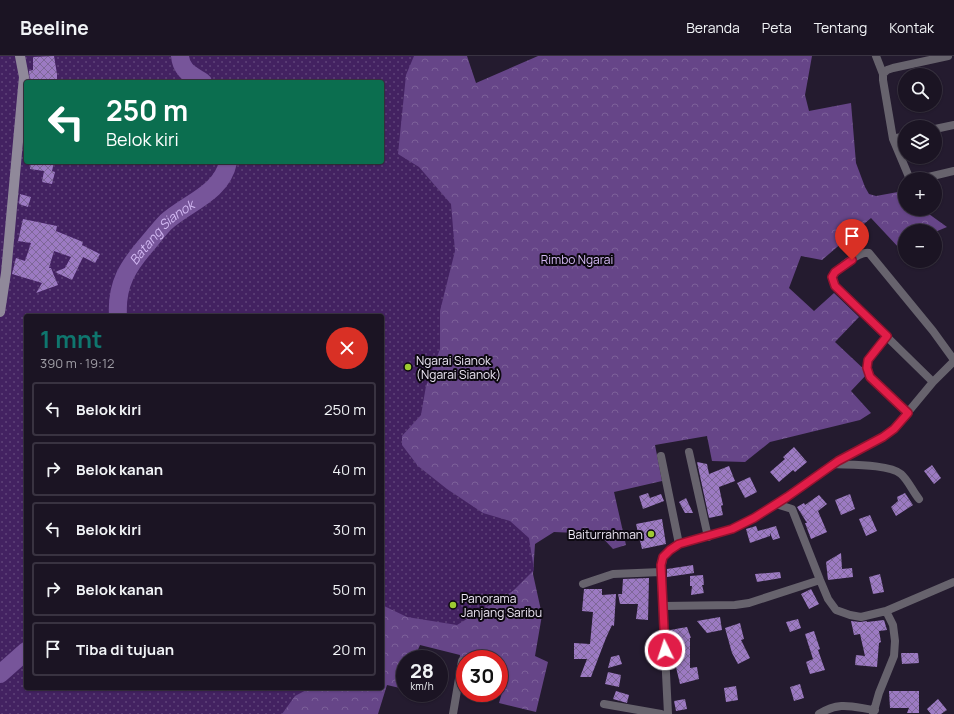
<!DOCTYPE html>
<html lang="id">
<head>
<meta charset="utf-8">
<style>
  body { margin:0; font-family:Manrope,sans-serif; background:#282130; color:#f1f3f6; height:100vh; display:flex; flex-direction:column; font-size:15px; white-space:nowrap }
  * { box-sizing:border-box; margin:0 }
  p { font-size:13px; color:#a09ea6 }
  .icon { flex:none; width:22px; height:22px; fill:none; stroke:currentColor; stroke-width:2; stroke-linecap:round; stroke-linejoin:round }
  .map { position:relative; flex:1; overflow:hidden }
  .side { position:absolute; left:24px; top:258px; width:360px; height:376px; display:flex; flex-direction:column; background:#1b1423; border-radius:4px; box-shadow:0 1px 3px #0004,0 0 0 1px #393341 }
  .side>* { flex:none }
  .top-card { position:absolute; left:24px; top:24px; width:360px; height:84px; border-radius:4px; box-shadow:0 1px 3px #0004,0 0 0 1px #393341; background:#0b6e4f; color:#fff; overflow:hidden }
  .fabs { position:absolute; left:898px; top:12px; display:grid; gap:8px }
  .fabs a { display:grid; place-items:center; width:44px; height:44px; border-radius:50%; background:#1b1423; box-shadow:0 1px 3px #0004,0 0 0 1px #393341; font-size:20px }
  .speed { position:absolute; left:396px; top:594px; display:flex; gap:8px; font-size:20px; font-weight:700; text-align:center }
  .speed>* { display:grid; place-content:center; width:52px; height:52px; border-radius:50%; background:#1b1423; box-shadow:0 1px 3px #0004,0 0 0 1px #393341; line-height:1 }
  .speed small { font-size:10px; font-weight:400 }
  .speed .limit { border:6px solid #d22; background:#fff; color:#111 }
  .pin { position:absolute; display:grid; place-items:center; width:34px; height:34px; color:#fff; margin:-41px -17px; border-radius:50% 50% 50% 0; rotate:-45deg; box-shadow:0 0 4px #0007 }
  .pin .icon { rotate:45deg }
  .me { position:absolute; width:44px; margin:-22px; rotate:356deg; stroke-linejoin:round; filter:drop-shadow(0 0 3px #0008) }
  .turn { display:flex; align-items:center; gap:14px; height:84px; padding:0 16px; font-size:18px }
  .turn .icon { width:52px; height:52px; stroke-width:2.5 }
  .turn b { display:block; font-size:28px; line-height:34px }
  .round { display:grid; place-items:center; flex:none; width:42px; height:42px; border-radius:21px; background:#282130 }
  .headline { display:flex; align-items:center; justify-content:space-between; height:68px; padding:0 16px }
  h1 { font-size:24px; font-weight:700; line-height:30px; color:#0f766e }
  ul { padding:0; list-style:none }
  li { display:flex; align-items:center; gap:12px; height:54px; margin:0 8px 6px; padding:0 8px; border:2px solid #393341; border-radius:4px }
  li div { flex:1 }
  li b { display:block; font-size:15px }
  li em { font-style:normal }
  header { display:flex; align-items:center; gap:24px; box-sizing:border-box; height:56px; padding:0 20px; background:#1b1423; border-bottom:1px solid #393341 }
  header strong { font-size:19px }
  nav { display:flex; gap:22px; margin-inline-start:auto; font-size:14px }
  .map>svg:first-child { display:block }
  .forest { fill:url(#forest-crowns) }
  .park { fill:url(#park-dots); fill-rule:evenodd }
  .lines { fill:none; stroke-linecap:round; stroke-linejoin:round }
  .river { stroke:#77559a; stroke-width:18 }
  .building { fill:url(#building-cross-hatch) }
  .street { stroke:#67636d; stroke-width:8 }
  .secondary { stroke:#90899a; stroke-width:10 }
  .route-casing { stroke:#92132f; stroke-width:10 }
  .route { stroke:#e11d48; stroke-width:7 }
  .poi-dot { fill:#9dca31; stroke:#0c0810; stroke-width:1.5 }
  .labels { text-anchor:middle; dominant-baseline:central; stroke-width:4; stroke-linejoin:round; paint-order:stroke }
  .park-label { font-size:12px; fill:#d4b9f3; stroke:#0c0810 }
  .poi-label { font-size:12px; fill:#ede7f5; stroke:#0c0810; text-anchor:start }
  .water-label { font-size:13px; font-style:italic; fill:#d2b8f2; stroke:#0c0810 }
</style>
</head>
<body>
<header>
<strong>Beeline</strong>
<nav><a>Beranda</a><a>Peta</a><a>Tentang</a><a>Kontak</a></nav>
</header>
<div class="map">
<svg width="954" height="658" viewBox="0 0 954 658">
  <defs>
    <pattern id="forest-crowns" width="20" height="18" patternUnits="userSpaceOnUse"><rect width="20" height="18" fill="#664588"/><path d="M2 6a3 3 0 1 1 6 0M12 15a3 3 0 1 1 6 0" fill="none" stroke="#7c6099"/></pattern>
    <pattern id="park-dots" width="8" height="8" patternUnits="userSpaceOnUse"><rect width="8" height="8" fill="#432261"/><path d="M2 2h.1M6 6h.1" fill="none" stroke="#5e4278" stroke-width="1.8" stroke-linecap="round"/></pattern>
    <pattern id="building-cross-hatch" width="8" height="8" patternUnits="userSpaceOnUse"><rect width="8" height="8" fill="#9c7ac2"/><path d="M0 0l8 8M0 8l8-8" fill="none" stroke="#7e6798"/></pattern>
  </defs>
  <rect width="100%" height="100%" fill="#241b2f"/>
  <path class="forest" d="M 280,0 L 467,0 L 476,27 L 538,0 L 812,0 L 805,39 L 809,55 L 851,47 L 856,107 L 865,131 L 869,138 L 876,140 L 898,136 L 905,141 L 905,153 L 922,153 L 947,171 L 935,176 L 935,175 L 905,175 L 905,190 L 900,193 L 871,162 L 822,204 L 801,200 L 789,232 L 814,255 L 834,237 L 859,261 L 835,286 L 868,317 L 851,335 L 871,357 L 860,364 L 770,386 L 745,406 L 712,405 L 707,380 L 655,389 L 662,425 L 614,436 L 626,489 L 613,493 L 599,478 L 554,476 L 535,488 L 533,518 L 542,559 L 535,600 L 548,606 L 536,656 L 499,647 L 506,623 L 499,621 L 499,603 L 465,603 L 459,609 L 460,599 L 420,589 L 414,603 L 405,603 L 405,629 L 404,633 L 387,629 L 378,658 L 146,658 L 154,632 L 382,632 L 382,26 Z"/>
  <path class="park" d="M 0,0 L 414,0 L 406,19 L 398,98 L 419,111 L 451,148 L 455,195 L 440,255 L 440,293 L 426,330 L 421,359 L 402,380 L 402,389 L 418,410 L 447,433 L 483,457 L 510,465 L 529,482 L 534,514 L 513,535 L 457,569 L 407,561 L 382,549 L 382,260 L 26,260 L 26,632 L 310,632 L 295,640 L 282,658 L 0,658 ZM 26,26 L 382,26 L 382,106 L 26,106 Z"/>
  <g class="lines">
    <g class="river">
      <path d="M 180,0 C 181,15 192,19 203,26"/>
      <path id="s1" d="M 118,260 C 116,228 128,210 148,187 C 154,180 160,172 166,166 C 187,147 222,137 228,106"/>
      <path d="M 0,618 L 26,595"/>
    </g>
  </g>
  <path class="building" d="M 54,0 L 57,18 L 57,26 L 30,26 L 29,15 L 33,14 L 33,1 Z
    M 31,106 L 46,107 L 46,106 L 54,106 L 52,115 L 55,116 L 52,128 L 42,126 L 44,115 L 30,113 Z
    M 20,138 L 31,141 L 28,151 L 19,148 Z
    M 23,163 L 57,170 L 56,175 L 83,186 L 82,189 L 100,198 L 95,207 L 83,201 L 72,224 L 55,216 L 65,212 L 71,201 L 54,195 L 49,212 L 51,212 L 58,229 L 36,237 L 42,227 L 12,218 L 16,202 L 25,205 L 31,187 L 18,185 Z
    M 794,391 L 807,406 L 795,416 L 793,414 L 779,426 L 770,416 L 785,403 L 783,401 Z
    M 697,406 L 707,408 L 709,418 L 729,410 L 735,425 L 719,431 L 723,449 L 721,450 L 723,459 L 709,462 Z
    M 932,409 L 941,422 L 934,428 L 924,415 Z
    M 750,421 L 757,436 L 745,442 L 737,427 Z
    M 648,437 L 650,442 L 661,438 L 664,445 L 643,453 L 639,440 Z
    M 905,437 L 913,449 L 896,460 L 891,451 L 898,445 L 897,441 Z
    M 850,438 L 855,453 L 841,459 L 835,444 Z
    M 819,439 L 827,448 L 818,455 L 827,476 L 811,483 L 805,467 L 807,467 L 797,451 L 804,447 L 805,449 Z
    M 686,442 L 693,457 L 685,457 L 679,446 Z
    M 870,459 L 877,475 L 866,480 L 859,463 Z
    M 662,463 L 666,488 L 642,493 L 636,468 Z
    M 756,470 L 758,475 L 776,470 L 780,482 L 773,484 L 770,477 L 770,480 L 750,487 L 746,473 Z
    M 841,497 L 842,513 L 852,512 L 853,521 L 828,524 L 826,506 Z
    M 693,509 L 694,517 L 667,521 L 667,513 Z
    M 780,516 L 781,522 L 757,526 L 755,518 Z
    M 880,518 L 884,536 L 873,538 L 869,521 Z
    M 703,519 L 704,529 L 702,529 L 704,537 L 691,539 L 692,530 L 690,530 L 690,520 Z
    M 649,522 L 648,564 L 636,563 L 638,548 L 620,548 L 618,538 L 622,538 L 623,523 Z
    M 584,533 L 602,533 L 602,539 L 616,538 L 614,570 L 612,569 L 606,582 L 591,621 L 580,621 L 587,603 L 574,603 L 574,587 L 590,588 L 593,556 L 582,555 Z
    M 811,533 L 819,548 L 809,553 L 801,538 Z
    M 720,561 L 722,574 L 707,577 L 697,565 Z
    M 798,563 L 801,572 L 790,576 L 786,566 Z
    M 884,564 L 887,574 L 879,575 L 881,586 L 879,587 L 877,611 L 855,609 L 856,599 L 865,600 L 860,578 L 854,579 L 851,565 L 860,566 L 867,565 L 867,566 Z
    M 740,567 L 744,583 L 741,584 L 750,602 L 738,608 L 732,597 L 725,572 Z
    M 687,571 L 691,582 L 690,582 L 690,612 L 697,611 L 699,623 L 680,628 L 675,607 L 672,607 L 672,591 L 676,590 L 670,574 Z
    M 814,575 L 820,593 L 818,594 L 825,614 L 810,618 L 806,606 L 813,603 L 805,578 Z
    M 901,597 L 918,597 L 919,607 L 902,608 Z
    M 619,599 L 622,608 L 608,612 L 611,601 Z
    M 608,616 L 621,619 L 619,631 L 605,628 Z
    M 800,628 L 804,642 L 794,645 L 790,631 Z
    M 736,630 L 738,644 L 726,646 L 724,632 Z
    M 616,635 L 629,639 L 627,647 L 613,643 Z
    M 889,635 L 919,635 L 919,657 L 907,657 L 909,652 L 890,652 Z
    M 685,643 L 687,653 L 676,655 L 674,645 Z
    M 938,643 L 947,654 L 941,658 L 931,658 L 927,653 Z"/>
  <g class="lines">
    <path class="street" d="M 876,0 L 883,18
      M 935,73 L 954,69
      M 893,83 L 905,80
      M 912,123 L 909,121 L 893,83 L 883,24 L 883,18 L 887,14 L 893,12 L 948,0
      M 920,123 L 954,115
      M 887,280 L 868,304 L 867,312 L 870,321 L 908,357
      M 933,326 L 835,230 L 832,221 C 837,213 859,195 869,197 L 933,275 L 954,304
      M 689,396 L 708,481
      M 661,400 L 679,488
      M 833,408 C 849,409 889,408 901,418 C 908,424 913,436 919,443
      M 776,448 L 792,453 L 820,524 L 828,543 L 836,554 L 850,559 L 861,561 L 886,555 L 893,569 L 895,585 L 894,600 L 879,637 L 873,658
      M 583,528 L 613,518 L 661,516
      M 663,550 L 735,549 L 749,547 L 820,524
      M 886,555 L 954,526
      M 604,648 L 661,658
      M 453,658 L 462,605
      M 668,658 L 661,516 L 663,501 L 670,494 L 679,488 L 732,473 L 754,462 L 787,441 L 838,405 L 883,381 L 894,373 L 933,326 L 954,305
      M 819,658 C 840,645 852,651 875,654"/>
    <path class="secondary" d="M 0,256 L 6,217 L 22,42 L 24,21 L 20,0"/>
  </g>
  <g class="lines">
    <g class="route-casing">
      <path id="route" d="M 665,594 L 661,509 L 663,501 L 670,494 L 679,488 L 732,473 L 754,462 L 787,441 L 838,405 L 883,381 L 894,373 L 908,357 L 870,321 L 867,312 L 868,304 L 887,280 L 835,230 L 832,221 L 835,216 L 852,204"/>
    </g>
    <use href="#route" class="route"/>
  </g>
  <g class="poi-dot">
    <circle cx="408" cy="311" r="4"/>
    <circle cx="651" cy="478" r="4"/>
    <circle cx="453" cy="549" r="4"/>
  </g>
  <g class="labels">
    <g class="park-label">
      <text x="577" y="203">Rimbo Ngarai</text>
    </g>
    <g class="poi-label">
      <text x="416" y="304">Ngarai Sianok<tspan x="416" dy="14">(Ngarai Sianok)</tspan></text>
      <text x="643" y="478" text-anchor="end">Baiturrahman</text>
      <text x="461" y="542">Panorama<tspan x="461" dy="14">Janjang Saribu</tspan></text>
    </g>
    <g class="water-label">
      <text stroke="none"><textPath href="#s1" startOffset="99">Batang Sianok</textPath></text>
    </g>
  </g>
</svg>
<div class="fabs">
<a><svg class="icon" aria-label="search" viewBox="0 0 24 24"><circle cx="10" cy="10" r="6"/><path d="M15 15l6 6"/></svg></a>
<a><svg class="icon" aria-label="layers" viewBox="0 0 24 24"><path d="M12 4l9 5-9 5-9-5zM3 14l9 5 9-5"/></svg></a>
<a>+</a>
<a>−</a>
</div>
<div class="speed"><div>28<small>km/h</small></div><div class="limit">30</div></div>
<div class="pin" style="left:852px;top:204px;background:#d93025"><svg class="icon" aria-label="arrive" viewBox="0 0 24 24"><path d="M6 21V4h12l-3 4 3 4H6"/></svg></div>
<svg class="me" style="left:665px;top:594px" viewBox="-20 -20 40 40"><circle r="17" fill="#e11d48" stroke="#fff" stroke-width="3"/><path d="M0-11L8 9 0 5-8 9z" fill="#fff"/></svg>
<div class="top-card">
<div class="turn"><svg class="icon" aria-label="left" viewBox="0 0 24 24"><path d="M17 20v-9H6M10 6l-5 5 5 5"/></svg><div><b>250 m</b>Belok kiri</div></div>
</div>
<section class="side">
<div class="headline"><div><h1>1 mnt</h1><p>390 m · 19:12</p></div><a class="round" style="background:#d93025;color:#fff"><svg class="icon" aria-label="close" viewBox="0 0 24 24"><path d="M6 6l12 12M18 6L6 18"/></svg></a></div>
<ul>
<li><svg class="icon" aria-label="left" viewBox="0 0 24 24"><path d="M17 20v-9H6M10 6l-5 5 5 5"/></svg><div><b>Belok kiri</b></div><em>250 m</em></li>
<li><svg class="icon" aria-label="right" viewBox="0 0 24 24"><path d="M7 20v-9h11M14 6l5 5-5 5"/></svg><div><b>Belok kanan</b></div><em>40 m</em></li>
<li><svg class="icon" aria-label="left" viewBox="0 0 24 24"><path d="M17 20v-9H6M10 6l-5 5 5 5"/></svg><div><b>Belok kiri</b></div><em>30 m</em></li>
<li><svg class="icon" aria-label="right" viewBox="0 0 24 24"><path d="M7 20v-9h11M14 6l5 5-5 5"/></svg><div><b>Belok kanan</b></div><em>50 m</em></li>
<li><svg class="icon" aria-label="arrive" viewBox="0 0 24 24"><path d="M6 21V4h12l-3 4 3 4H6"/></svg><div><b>Tiba di tujuan</b></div><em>20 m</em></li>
</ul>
</section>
</div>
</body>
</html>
